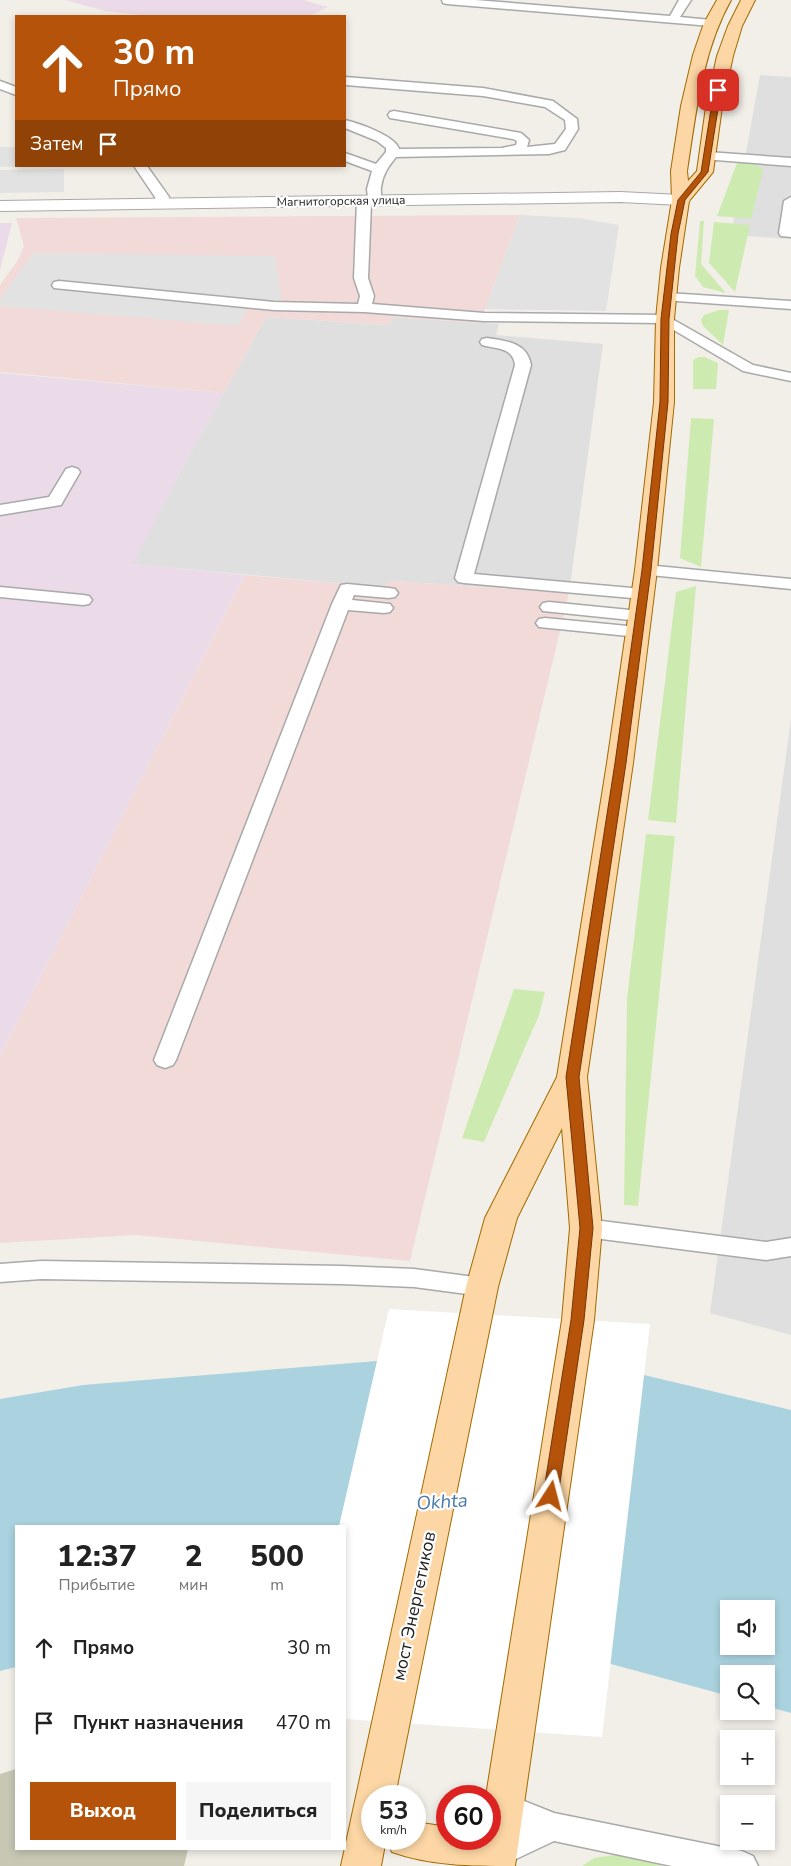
<!DOCTYPE html>
<html lang="ru">
<head>
<meta charset="utf-8">
<style>
  body { margin:0; font-family:"Nunito Sans",sans-serif; background:#f6f6f6; color:#222; height:100vh; display:flex; flex-direction:column; font-size:19px; white-space:nowrap }
  * { box-sizing:border-box; margin:0 }
  p { font-size:16px; color:#767676 }
  .icon { flex:none; width:28px; height:28px; fill:none; stroke:currentColor; stroke-width:2; stroke-linecap:round; stroke-linejoin:round }
  .map { position:relative; flex:1; overflow:hidden }
  .details { position:absolute; left:15px; top:1525px; width:331px; height:325px; display:flex; flex-direction:column; background:#fff; border-radius:0px; box-shadow:0 2px 8px #0003 }
  .details>* { flex:none }
  .guide { position:absolute; left:15px; top:15px; width:331px; height:152px; border-radius:0px; box-shadow:0 2px 8px #0003; background:#b45309; color:#fff; overflow:hidden }
  .fabs { position:absolute; left:720px; top:1600px; display:grid; gap:10px }
  .fabs a { display:grid; place-items:center; width:55px; height:55px; border-radius:0px; background:#fff; box-shadow:0 2px 8px #0003; font-size:25px }
  .speed { position:absolute; left:361px; top:1785px; display:flex; gap:10px; font-size:25px; font-weight:700; text-align:center }
  .speed>* { display:grid; place-content:center; width:65px; height:65px; border-radius:50%; background:#fff; box-shadow:0 2px 8px #0003; line-height:1 }
  .speed small { font-size:12px; font-weight:400 }
  .speed .limit { border:8px solid #d22; background:#fff; color:#111 }
  .pin { position:absolute; display:grid; place-items:center; width:42px; height:42px; color:#fff; margin:-21px; border-radius:10px; box-shadow:0 2px 8px #0006 }
  .me { position:absolute; width:55px; margin:-28px; rotate:9deg; stroke-linejoin:round; filter:drop-shadow(0 0 4px #0008) }
  .turn { display:flex; align-items:center; gap:18px; height:105px; padding:0 15px; font-size:22px }
  .turn .icon { width:65px; height:65px; stroke-width:2.5 }
  .turn b { display:block; font-size:35px; line-height:42px }
  .then { display:flex; align-items:center; height:48px; padding:0 15px; background:#0003; gap:10px; font-size:19px }
  .eta { display:flex; justify-content:space-evenly; align-items:center; height:85px; text-align:center }
  .eta b { font-size:30px; font-weight:800; line-height:35px }
  .button { display:flex; gap:10px; margin-top:auto; padding:10px 15px }
  .button a { flex:1; height:58px; border-radius:0px; background:#b45309; color:#fff; font-size:20px; font-weight:800; line-height:58px; text-align:center }
  .button a+a { background:#f6f6f6; color:#222 }
  ul { padding:0; list-style:none }
  li { display:flex; align-items:center; gap:15px; height:75px; padding:0 15px }
  li div { flex:1 }
  li b { display:block; font-size:19px }
  li em { font-style:normal }
  .map>svg:first-child { display:block }
  .residential { fill:#e0dfdf }
  .commercial { fill:#f2dad9 }
  .industrial { fill:#ebdbe8 }
  .construction { fill:#c7c7b4 }
  .grass { fill:#cdebb0 }
  .parking { fill:#e2e2e2 }
  .water { fill:#aad3df; fill-rule:evenodd }
  .pier { fill:#fff }
  .lines { fill:none; stroke-linecap:round; stroke-linejoin:round }
  .service-casing { stroke:#a9a9a9; stroke-width:3 }
  .minor-casing { stroke:#a9a9a9; stroke-width:2 }
  .primary-casing { stroke:#a06b00; stroke-width:2 }
  .service { fill:#fff; fill-rule:evenodd }
  .minor { fill:#fff; fill-rule:evenodd }
  .primary { fill:#fcd6a4; fill-rule:evenodd }
  .route { fill:#b45309; stroke:#753606 }
  .labels { text-anchor:middle; dominant-baseline:central; stroke-width:4.5; stroke-linejoin:round; paint-order:stroke }
  .far-street-label { font-size:12px; fill:#222; stroke:#fff }
  .near-street-label { font-size:18px; fill:#222; stroke:#fff }
  .near-water-label { font-size:19px; font-style:italic; fill:#4a7aab; stroke:#fff }
</style>
</head>
<body>
<div class="map">
<svg width="791" height="1866" viewBox="0 0 791 1866">
  <rect width="100%" height="100%" fill="#f2efe9"/>
  <path class="residential" d="M 760,75 L 791,77 L 791,239 L 731,235 Z
    M 266,317 L 389,325 L 392,317 L 499,324 L 496,335 L 603,344 L 569,593 L 393,581 L 381,587 L 132,564 L 186,461 Z
    M 791,719 L 791,1335 L 710,1313 Z"/>
  <path class="commercial" d="M 520,215 L 485,309 L 482,323 L 392,317 L 389,325 L 266,317 L 224,393 L 0,372 L 0,285 L 18,260 L 24,246 L 16,218 Z
    M 245,575 L 381,587 L 393,581 L 569,593 L 410,1261 L 136,1235 L 0,1243 L 0,1057 Z"/>
  <path class="industrial" d="M 65,0 L 303,0 L 328,7 L 309,16 L 150,16 L 105,11 Z
    M 0,223 L 12,223 L 0,270 Z
    M 0,373 L 224,393 L 186,461 L 133,564 L 245,575 L 0,1057 Z"/>
  <path class="construction" d="M 16,1769 L 16,1849 L 188,1849 L 184,1866 L 0,1866 L 0,1774 Z"/>
  <path class="grass" d="M 742,162 L 755,164 L 763,170 L 751,219 L 717,216 L 737,163 Z
    M 700,221 L 704,221 L 701,264 L 726,293 L 703,287 L 695,276 Z
    M 714,222 L 750,225 L 735,292 L 709,263 Z
    M 719,310 L 729,310 L 723,345 L 703,326 L 701,320 L 704,315 Z
    M 699,357 L 705,357 L 718,363 L 716,389 L 693,389 L 693,360 Z
    M 691,418 L 714,419 L 701,567 L 680,558 Z
    M 696,586 L 676,823 L 648,820 L 676,592 Z
    M 646,834 L 675,836 L 638,1206 L 624,1205 L 627,1000 Z
    M 514,989 L 545,992 L 539,1015 L 484,1142 L 462,1138 Z
    M 614,1855 L 644,1860 L 662,1866 L 582,1866 L 594,1858 Z"/>
  <path class="parking" d="M 0,147 L 16,147 L 16,166 L 36,166 L 0,167 Z
    M 64,169 L 64,192 L 0,193 L 0,170 Z
    M 520,215 L 578,218 L 619,225 L 606,311 L 485,309 Z
    M 33,253 L 275,256 L 282,301 L 252,299 L 238,326 L 0,306 L 0,299 Z"/>
  <path class="water" d="M 377,1361 L 644,1375 L 791,1410 L 791,1713 L 766,1706 L 766,1674 L 729,1674 L 729,1696 L 611,1664 L 345,1526 L 16,1526 L 16,1667 L 0,1671 L 0,1399 L 83,1385 ZM 729,1609 L 766,1609 L 766,1646 L 729,1646 Z"/>
  <path class="pier" d="M 389,1309 L 650,1324 L 602,1737 L 345,1719 L 345,1526 L 339,1526 Z"/>
  <g class="lines">
    <g class="service-casing">
      <path id="service" d="M 442,0 L 475,0 L 670,16 L 679,0 L 691,0 L 680,17 L 711,20 L 717,23 L 711,26 L 447,4 L 443,3 Z
        M 345,77 L 483,88 L 553,101 L 577,119 L 578,129 L 565,150 L 549,154 L 396,157 C 388,167 383,174 381,187 C 380,193 383,198 380,204 L 371,204 L 368,278 L 374,296 L 372,304 L 484,313 L 665,315 L 753,365 L 791,373 L 791,381 L 743,371 L 662,323 L 484,321 L 364,312 L 274,310 L 54,288 L 52,285 L 54,282 L 59,281 L 274,302 L 358,304 L 360,296 L 354,278 L 357,201 L 359,198 L 368,198 L 367,189 L 372,171 L 345,161 L 345,153 L 376,164 L 386,152 L 386,148 L 377,141 L 345,128 L 345,120 C 358,123 396,136 399,149 L 502,148 L 516,145 L 517,141 L 513,139 L 390,118 L 388,115 L 390,112 L 394,111 L 521,133 L 529,140 L 527,147 L 555,144 L 566,129 L 565,120 L 545,107 L 483,96 L 345,85 Z
        M 0,81 L 16,87 L 16,95 L 0,89 Z
        M 708,152 L 791,158 L 791,166 L 703,159 L 702,156 L 703,153 Z
        M 134,166 L 147,166 L 169,197 L 167,207 L 157,207 L 155,197 Z
        M 791,197 L 791,237 L 781,236 L 779,233 L 784,201 Z
        M 667,293 L 791,301 L 791,309 L 662,300 L 660,297 L 662,294 Z
        M 487,338 C 506,341 527,342 531,365 L 474,574 L 643,589 L 649,590 L 652,594 L 649,598 L 643,599 L 464,583 L 458,582 L 455,578 L 515,365 C 513,347 496,349 482,345 L 480,342 L 482,339 Z
        M 72,467 L 78,469 L 80,472 L 61,505 L 0,515 L 0,505 L 49,497 L 66,469 Z
        M 646,565 L 791,579 L 791,589 L 640,574 L 637,570 L 640,566 Z
        M 347,584 L 389,588 L 395,589 L 398,593 L 395,597 L 389,598 L 354,595 L 352,600 L 390,604 L 393,608 L 390,612 L 384,613 L 348,610 L 176,1060 L 173,1065 L 165,1068 L 157,1065 L 154,1060 L 332,604 L 341,585 Z
        M 0,587 L 83,595 L 89,596 L 92,600 L 89,604 L 83,605 L 0,597 Z
        M 549,602 L 640,611 L 646,612 L 649,616 L 646,620 L 640,621 L 543,611 L 540,607 L 543,603 Z
        M 545,618 L 638,627 L 644,628 L 647,632 L 644,636 L 638,637 L 539,627 L 536,623 L 539,619 Z
        M 586,1219 L 766,1242 L 791,1238 L 791,1256 L 766,1260 L 586,1237 L 577,1234 L 574,1228 L 577,1222 Z
        M 41,1261 L 342,1266 L 414,1269 L 482,1278 L 491,1280 L 495,1287 L 491,1294 L 482,1296 L 414,1287 L 342,1284 L 41,1279 L 0,1282 L 0,1264 Z
        M 504,1793 L 554,1813 L 742,1851 L 753,1856 L 758,1866 L 672,1866 L 554,1841 L 501,1866 L 486,1863 L 481,1853 L 486,1843 L 519,1828 L 493,1817 L 490,1810 L 493,1797 Z"/>
    </g>
    <g class="minor-casing">
      <path id="minor" d="M 620,192 L 681,195 L 687,196 L 690,200 L 687,204 L 681,205 L 620,202 L 0,211 L 0,201 Z"/>
    </g>
    <g class="primary-casing">
      <path id="primary" d="M 717,0 L 731,0 C 702,52 696,113 687,171 L 688,181 L 697,171 L 706,107 L 717,56 L 728,26 L 741,0 L 755,0 L 742,26 L 733,56 L 722,107 L 713,172 L 689,201 L 679,268 L 674,319 L 674,402 L 657,570 L 633,763 L 587,1077 L 602,1228 L 594,1320 L 515,1866 C 474,1866 431,1866 392,1852 L 386,1839 L 381,1866 L 341,1866 L 466,1287 L 485,1218 L 557,1077 L 607,763 L 635,570 L 654,402 L 656,319 L 661,268 L 672,200 L 671,171 L 681,106 L 693,55 L 704,23 ZM 562,1128 L 570,1228 L 562,1320 L 486,1796 L 490,1796 L 490,1839 L 448,1839 L 448,1827 L 415,1822 L 415,1839 L 372,1839 L 372,1796 L 395,1796 L 498,1287 L 517,1218 Z"/>
    </g>
    <use href="#service" class="service"/>
    <use href="#minor" class="minor"/>
    <use href="#primary" class="primary"/>
  </g>
  <path class="route" d="M 718,88 L 721,90 L 708,172 L 685,200 L 678,234 L 669,319 L 668,402 L 651,570 L 626,763 L 579,1077 L 593,1228 L 584,1320 L 558,1496 L 556,1500 L 551,1502 L 545,1500 L 543,1496 L 571,1320 L 580,1228 L 566,1077 L 615,763 L 642,570 L 660,402 L 661,319 L 671,234 L 678,200 L 701,172 L 714,90 Z"/>
  <g class="labels">
    <g class="far-street-label">
      <text transform="translate(341 201) rotate(-1)">Магнитогорская улица</text>
    </g>
    <g class="near-street-label">
      <text transform="translate(414 1606) rotate(-78)">мост Энергетиков</text>
    </g>
    <g class="near-water-label">
      <text transform="translate(442 1502) rotate(-4)">Okhta</text>
    </g>
  </g>
</svg>
<div class="fabs">
<a><svg class="icon" aria-label="sound" viewBox="0 0 24 24"><path d="M4 9h4l5-4v14l-5-4H4zM17 9q2 3 0 6"/></svg></a>
<a><svg class="icon" aria-label="search" viewBox="0 0 24 24"><circle cx="10" cy="10" r="6"/><path d="M15 15l6 6"/></svg></a>
<a>+</a>
<a>−</a>
</div>
<div class="speed"><div>53<small>km/h</small></div><div class="limit">60</div></div>
<div class="pin" style="left:718px;top:90px;background:#d93025"><svg class="icon" aria-label="arrive" viewBox="0 0 24 24"><path d="M6 21V4h12l-3 4 3 4H6"/></svg></div>
<svg class="me" style="left:551px;top:1496px" viewBox="-20 -20 40 40"><path d="M0-17L14 15 0 8-14 15z" fill="#b45309" stroke="#fff" stroke-width="4"/></svg>
<div class="guide">
<div class="turn"><svg class="icon" aria-label="ahead" viewBox="0 0 24 24"><path d="M12 20V5M6 11l6-6 6 6"/></svg><div><b>30 m</b>Прямо</div></div>
<div class="then">Затем<svg class="icon" aria-label="arrive" viewBox="0 0 24 24"><path d="M6 21V4h12l-3 4 3 4H6"/></svg></div>
</div>
<section class="details">
<div class="eta">
<div><b>12:37</b><p>Прибытие</p></div>
<div><b>2</b><p>мин</p></div>
<div><b>500</b><p>m</p></div>
</div>
<ul>
<li><svg class="icon" aria-label="ahead" viewBox="0 0 24 24"><path d="M12 20V5M6 11l6-6 6 6"/></svg><div><b>Прямо</b></div><em>30 m</em></li>
<li><svg class="icon" aria-label="arrive" viewBox="0 0 24 24"><path d="M6 21V4h12l-3 4 3 4H6"/></svg><div><b>Пункт назначения</b></div><em>470 m</em></li>
</ul>
<div class="button"><a>Выход</a><a>Поделиться</a></div>
</section>
</div>
</body>
</html>
